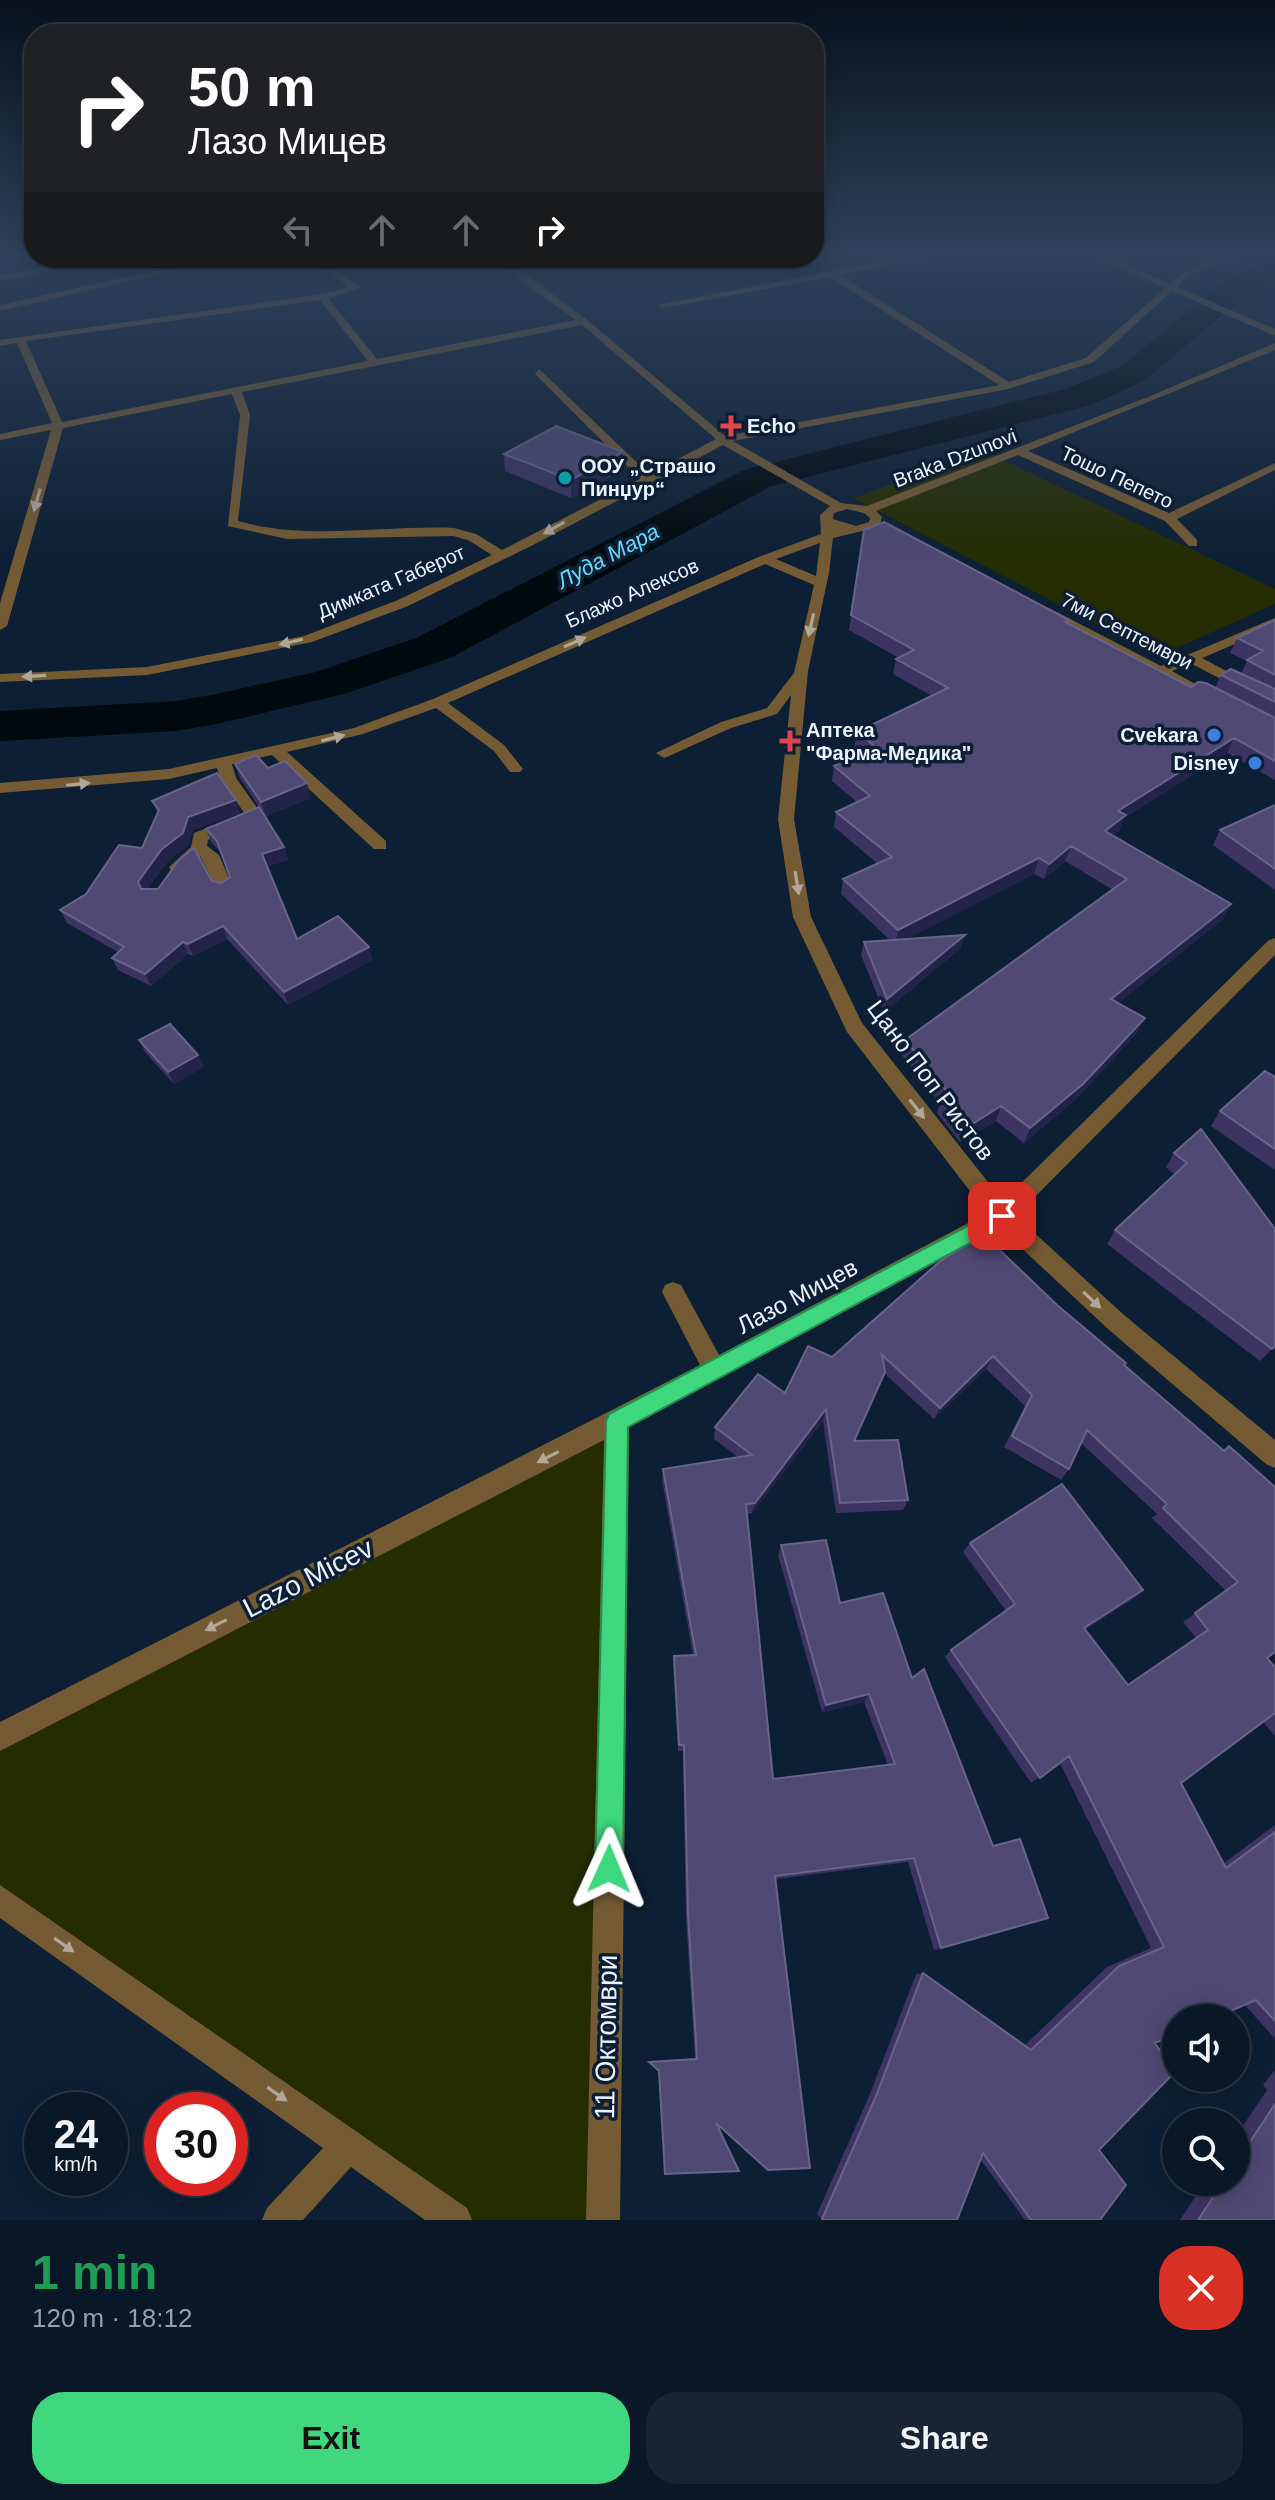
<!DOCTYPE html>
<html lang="en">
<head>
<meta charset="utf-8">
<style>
  body { margin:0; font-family:Helvetica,sans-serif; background:#182433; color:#f1f3f6; height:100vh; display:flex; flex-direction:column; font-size:30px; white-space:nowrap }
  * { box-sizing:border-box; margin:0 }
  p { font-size:26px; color:#999fa7 }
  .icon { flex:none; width:44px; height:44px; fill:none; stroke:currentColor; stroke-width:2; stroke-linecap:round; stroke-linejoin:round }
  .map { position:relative; height:2220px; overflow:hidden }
  .panel { display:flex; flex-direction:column; background:#0a1727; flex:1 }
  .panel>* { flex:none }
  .top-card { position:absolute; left:24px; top:24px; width:800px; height:244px; border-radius:32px; box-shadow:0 4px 20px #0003,0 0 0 2px #2a3644; background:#202124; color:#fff; overflow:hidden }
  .buttons { position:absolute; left:1162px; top:2004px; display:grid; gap:16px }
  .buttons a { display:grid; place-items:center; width:88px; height:88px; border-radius:50%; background:#0a1727; box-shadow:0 4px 20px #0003,0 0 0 2px #2a3644; font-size:40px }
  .speed { position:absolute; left:24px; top:2092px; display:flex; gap:16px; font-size:40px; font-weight:700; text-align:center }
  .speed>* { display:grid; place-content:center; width:104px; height:104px; border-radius:50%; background:#0a1727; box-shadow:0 4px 20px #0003,0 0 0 2px #2a3644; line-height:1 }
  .speed small { font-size:20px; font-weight:400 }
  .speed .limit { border:12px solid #d22; background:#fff; color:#111 }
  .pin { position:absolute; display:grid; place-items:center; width:68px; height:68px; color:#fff; margin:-34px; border-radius:16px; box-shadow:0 4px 12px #0006 }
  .me { position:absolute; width:88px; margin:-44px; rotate:1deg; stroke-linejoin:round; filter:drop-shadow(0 0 6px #0008) }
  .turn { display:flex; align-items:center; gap:28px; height:168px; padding:0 32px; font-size:36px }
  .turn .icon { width:104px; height:104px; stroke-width:2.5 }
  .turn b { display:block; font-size:56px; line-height:68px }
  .lanes { display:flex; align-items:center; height:76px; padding:0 32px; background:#0003; justify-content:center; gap:40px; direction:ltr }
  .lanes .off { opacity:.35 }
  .round { display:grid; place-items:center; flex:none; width:84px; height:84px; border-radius:32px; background:#182433 }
  .overview { display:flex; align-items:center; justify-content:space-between; height:136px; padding:0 32px }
  h1 { font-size:48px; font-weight:600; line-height:60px; color:#1e9e55 }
  .action { display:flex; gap:16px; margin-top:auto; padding:16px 32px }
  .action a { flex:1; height:92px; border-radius:32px; background:#3ed77d; color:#111; font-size:32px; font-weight:600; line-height:92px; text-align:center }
  .action a+a { background:#182433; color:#f1f3f6 }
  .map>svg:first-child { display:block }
  .green { fill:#252d00 }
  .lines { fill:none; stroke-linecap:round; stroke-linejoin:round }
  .river { fill:#00090e; fill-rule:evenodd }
  .minor { fill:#755b33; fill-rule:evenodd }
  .wall { fill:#3e3463 }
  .shaded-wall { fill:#232349 }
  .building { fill:#504974; stroke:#686489; stroke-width:2 }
  .oneway { fill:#b0a799 }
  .route { fill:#3ed77d; stroke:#288c51; stroke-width:2 }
  .health-dot { fill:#e0444e; stroke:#0d1f34; stroke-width:3 }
  .culture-dot { fill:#0f9aa8; stroke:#0d1f34; stroke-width:3 }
  .shop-dot { fill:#3f7fe0; stroke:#0d1f34; stroke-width:3 }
  .labels { text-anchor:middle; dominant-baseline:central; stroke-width:7; stroke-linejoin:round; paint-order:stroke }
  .far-poi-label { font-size:20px; font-weight:bold; fill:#eaf3ff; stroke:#0d1f34; text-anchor:start }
  .far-street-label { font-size:20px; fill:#eaf3ff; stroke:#0d1f34 }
  .far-water-label { font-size:22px; font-style:italic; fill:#61dcfa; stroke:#0d1f34 }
  .street-label { font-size:24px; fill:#eaf3ff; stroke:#0d1f34 }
  .near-street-label { font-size:28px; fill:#eaf3ff; stroke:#0d1f34 }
</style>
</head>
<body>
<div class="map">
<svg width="1275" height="2220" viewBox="0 0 1275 2220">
  <rect width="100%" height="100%" fill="#0d1f34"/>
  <path class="green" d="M 984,451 L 1275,589 L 1275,604 L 1159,656 L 853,498 Z
    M 617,1421 L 603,2220 L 455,2220 L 0,1900 L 0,1737 Z"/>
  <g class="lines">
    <path class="river" d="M 1275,260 L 1275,279 L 1258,285 L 1144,381 L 1091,405 L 772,486 L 450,658 L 347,693 L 217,724 L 176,731 L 0,741 L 0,711 L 176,701 L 217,694 L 316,672 L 416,638 L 744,470 L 1065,389 L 1120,367 L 1236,273 Z"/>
    <path class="minor" d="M 918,255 L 938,255 L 840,275 L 1009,382 L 1086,358 L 1165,288 L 1092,255 L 1104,255 L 1170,284 C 1189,267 1214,255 1240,255 L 1191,274 L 1177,287 L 1275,329 L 1275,336 L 1172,291 L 1094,362 L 1008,389 L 733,441 L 841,503 L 867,506 L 1148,397 L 1275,343 L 1275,350 L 1028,451 L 1169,513 L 1275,463 L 1275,470 L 1177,519 L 1197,540 L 1197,546 L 1189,546 L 1165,521 L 1018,455 L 876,511 L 882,517 L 879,527 L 833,538 L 829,573 L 808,671 L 794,819 L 811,917 L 862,1023 L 1003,1201 L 1269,940 L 1275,938 L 1275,955 L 1016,1216 L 1124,1315 L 1275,1440 L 1275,1468 L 1266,1464 L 1108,1329 L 1000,1228 L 629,1427 L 620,2220 L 586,2220 L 604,1440 L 0,1751 L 0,1722 L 700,1365 L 662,1292 L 665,1285 L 673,1282 L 681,1285 L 719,1355 L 987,1213 L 847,1032 L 793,917 L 778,819 L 791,695 L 777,714 L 731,728 L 669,756 L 664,758 L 656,753 L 721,722 L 767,708 L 794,673 L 814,585 L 765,564 L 448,703 L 504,745 L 523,769 L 520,772 L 510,772 L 494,751 L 436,708 L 363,734 L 287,752 L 386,841 L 386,849 L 374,849 L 272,755 L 232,764 L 236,778 L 263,816 L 208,840 L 207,846 L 219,855 L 233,887 L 224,893 L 218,891 L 200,856 L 183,871 L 171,871 L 169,867 L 191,847 L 194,833 L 245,814 L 220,778 L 217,768 L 169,779 L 0,793 L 0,783 L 169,769 L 354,728 L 433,699 L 761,556 L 821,534 L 820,515 L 830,506 L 723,445 L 533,545 L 408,606 L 312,642 L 147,675 L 0,682 L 0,674 L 147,667 L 304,636 L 398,600 L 492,555 L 468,540 L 453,536 L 287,539 L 228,526 L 240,415 L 232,394 L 63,428 L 7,626 L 0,630 L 0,603 L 51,430 L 0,440 L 0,434 L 52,423 L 17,343 L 0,346 L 0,340 L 322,294 L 349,287 L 307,258 L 317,258 L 361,288 L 328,298 L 377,359 L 576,320 L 489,258 L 499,258 L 513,267 L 566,258 L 520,270 L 586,319 L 725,436 L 999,385 L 830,277 L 663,308 L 658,305 ZM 320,300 L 368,361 L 62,422 L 26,341 ZM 582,325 L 716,439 L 649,474 L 539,369 L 535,374 L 640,479 L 502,550 L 476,534 L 454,528 C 382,525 309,541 238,521 L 250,415 L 242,392 ZM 847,509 L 864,513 L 870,518 L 869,522 L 856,526 L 833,519 L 834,513 ZM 820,543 L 816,576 L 776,559 Z
      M 97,258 L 116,258 L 0,281 L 0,275 Z
      M 213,258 L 229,258 L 0,311 L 0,305 Z
      M 1039,608 L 1049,608 L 1161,666 L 1275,618 L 1275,627 L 1202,658 L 1275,697 L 1275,707 L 1190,663 L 1172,671 L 1222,699 L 1210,702 L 1039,614 Z
      M 0,1885 L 467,2208 L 472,2220 L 425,2220 L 351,2167 L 303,2220 L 262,2220 L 267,2208 L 323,2148 L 0,1918 Z"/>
  </g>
  <path class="wall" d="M 504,454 L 623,470 L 571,498 L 505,471 Z
    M 864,530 L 1068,624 L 1191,687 L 1215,688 L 1221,675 L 1241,674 L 1247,661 L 1230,653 L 1237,638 L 1275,620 L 1275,780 L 1227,753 L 1124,818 L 1119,831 L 1113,836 L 1223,919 L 1118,1003 L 1137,1033 L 1076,1099 L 1024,1143 L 996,1121 L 960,1142 L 937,1113 L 940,1103 L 901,1054 L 905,1040 L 1113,890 L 1065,861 L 1044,879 L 1034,874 L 906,939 L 961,948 L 884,1012 L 861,955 L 864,942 L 890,940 L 841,894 L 843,879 L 878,864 L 834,827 L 836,812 L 857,802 L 832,781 L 834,766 L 862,754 L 854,747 L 857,732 L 932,696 L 893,674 L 896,659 L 899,658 L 849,630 Z
    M 235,764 L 268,768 L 311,798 L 266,816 L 284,847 L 288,860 L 267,866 L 297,939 L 369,947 L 372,960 L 288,1005 L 227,939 L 193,956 L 188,954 L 151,986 L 118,970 L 112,958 L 118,952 L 67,923 L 60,910 L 86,894 L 142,848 L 158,814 L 152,801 L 240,813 L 193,830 L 188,845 L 168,861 L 147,889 L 158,889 L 212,881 L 221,883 L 230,877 L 222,854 L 211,842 L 206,829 L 259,807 L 240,778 Z
    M 1275,805 L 1275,890 L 1213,845 L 1220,830 Z
    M 139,1040 L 198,1055 L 204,1067 L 174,1084 L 145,1052 Z
    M 1275,1077 L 1275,1170 L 1211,1126 L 1220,1111 Z
    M 1174,1153 L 1275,1229 L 1275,1346 L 1260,1361 L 1107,1244 L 1115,1230 L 1175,1175 L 1166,1167 Z
    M 1057,1305 L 1124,1365 L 1224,1451 L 1267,1658 L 1275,1667 L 1275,1736 L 1263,1722 L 1181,1783 L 1224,1863 L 1275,1825 L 1275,2039 L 1245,2005 L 1155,2043 L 1099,2150 L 1100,2220 L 1025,2220 L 980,2159 L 823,2220 L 817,2214 L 870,2094 L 916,1974 L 923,1973 L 1025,2045 L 1107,1967 L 1151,1948 L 1060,1763 L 1031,1783 L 945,1657 L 951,1650 L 1006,1611 L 963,1552 L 970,1543 L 1143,1590 L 1133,1599 L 1085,1630 L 1128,1685 L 1196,1638 L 1183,1622 L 1226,1591 L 1152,1518 L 1157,1514 L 1081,1443 L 1069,1469 L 1061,1480 L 1004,1447 L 1025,1406 L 986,1369 L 934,1419 L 885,1374 L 855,1441 L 908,1500 L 903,1510 L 836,1513 L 823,1421 L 752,1513 L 747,1514 L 773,1779 L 888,1765 L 864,1702 L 822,1712 L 778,1555 L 781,1545 L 840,1603 L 912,1678 L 993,1846 L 1048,1918 L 934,1950 L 908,1862 L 776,1879 L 810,2168 L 659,2071 L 648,2061 L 695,2058 L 686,1917 L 683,1751 L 678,1751 L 673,1664 L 674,1656 L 693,1655 L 662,1480 L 663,1469 L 738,1457 L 714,1439 L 715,1427 L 785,1393 L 832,1357 Z
    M 1275,2070 L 1275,2220 L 1180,2220 L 1205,2182 L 1236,2182 L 1236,2136 L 1267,2090 L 1263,2085 Z"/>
  <path class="shaded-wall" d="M 623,452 L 623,470 L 571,498 L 571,480 Z
    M 1234,738 L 1227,753 L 1124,818 L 1119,831 L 1099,847 L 1105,831 L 1118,811 Z
    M 307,783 L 311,798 L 266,816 L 261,802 Z
    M 236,800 L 240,813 L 193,830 L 188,845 L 168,861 L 144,894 L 138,882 L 162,849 L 188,817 Z
    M 1071,846 L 1065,861 L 1044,879 L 1049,864 Z
    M 284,847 L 288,860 L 266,866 L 262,854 Z
    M 1039,858 L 1034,874 L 895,945 L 898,930 Z
    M 1231,904 L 1223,919 L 1104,1014 L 1111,999 Z
    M 223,926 L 227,939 L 193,956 L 188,944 Z
    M 965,935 L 961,948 L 884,1012 L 887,999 Z
    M 183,942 L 188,954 L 151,986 L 145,974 Z
    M 369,947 L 372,960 L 288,1005 L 284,992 Z
    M 1145,1018 L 1137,1033 L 1076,1099 L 1024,1143 L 1030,1128 Z
    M 198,1055 L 204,1067 L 174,1084 L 168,1072 Z
    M 1001,1106 L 996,1121 L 960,1142 L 966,1128 Z
    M 993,1356 L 986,1369 L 934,1419 L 940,1408 Z
    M 826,1409 L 823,1421 L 752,1513 L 755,1503 Z
    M 1143,1590 L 1133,1599 L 1075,1636 L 1084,1628 Z
    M 869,1694 L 864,1702 L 822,1712 L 826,1705 Z"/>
  <path class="building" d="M 556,426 L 623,452 L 571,480 L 504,454 Z
    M 884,522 L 1069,620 L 1065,622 L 1191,687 L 1198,682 L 1206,683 L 1275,718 L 1275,761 L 1234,738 L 1118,811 L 1126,815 L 1105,831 L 1231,904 L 1111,999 L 1145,1018 L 1083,1084 L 1030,1128 L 1001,1106 L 966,1128 L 942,1099 L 949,1094 L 905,1040 L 1127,879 L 1071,846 L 1049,864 L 1039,858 L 898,930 L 843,879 L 892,857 L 836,812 L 870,796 L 834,766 L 877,748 L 857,732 L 948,688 L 896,659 L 914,650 L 851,615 L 864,530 Z
    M 1275,620 L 1275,675 L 1247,660 L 1263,651 L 1237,638 Z
    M 1231,669 L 1275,689 L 1275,702 L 1221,675 Z
    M 256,755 L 268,768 L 285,761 L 307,783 L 261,802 L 235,764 Z
    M 217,773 L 236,800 L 188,817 L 183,833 L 162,849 L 138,882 L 141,889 L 158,889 L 179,860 L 194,848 L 212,881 L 221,883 L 230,877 L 217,841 L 206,829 L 259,807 L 284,847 L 262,854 L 297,939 L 338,916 L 369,947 L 284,992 L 223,926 L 188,944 L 183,942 L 145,974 L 112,958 L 124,947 L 60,910 L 86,894 L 119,845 L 142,848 L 159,810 L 152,801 Z
    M 1275,805 L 1275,869 L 1220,830 Z
    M 965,935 L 887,999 L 864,942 Z
    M 170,1024 L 198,1055 L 168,1072 L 139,1040 Z
    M 1265,1071 L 1275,1077 L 1275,1149 L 1220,1111 Z
    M 1201,1129 L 1275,1229 L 1275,1346 L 1272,1349 L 1115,1230 L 1187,1163 L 1174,1153 Z
    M 982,1233 L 1057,1305 L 1126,1363 L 1124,1365 L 1224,1451 L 1229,1446 L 1275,1487 L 1275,1652 L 1267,1658 L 1275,1667 L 1275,1713 L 1181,1783 L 1226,1868 L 1275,1832 L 1275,2021 L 1256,2000 L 1214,2018 L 1176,2018 L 1176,2034 L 1155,2043 L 1175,2072 L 1099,2150 L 1126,2185 L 1100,2220 L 1031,2220 L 983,2153 L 957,2220 L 823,2220 L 822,2219 L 876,2096 L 923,1973 L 1031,2050 L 1119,1966 L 1164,1947 L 1069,1756 L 1040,1778 L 951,1650 L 1015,1604 L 970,1543 L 1062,1484 L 1143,1590 L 1084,1628 L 1128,1685 L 1208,1630 L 1195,1613 L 1238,1582 L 1163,1508 L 1167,1504 L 1087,1430 L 1069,1469 L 1012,1436 L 1032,1395 L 993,1356 L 940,1408 L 882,1355 L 885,1372 L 854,1441 L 898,1440 L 908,1500 L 840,1503 L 826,1409 L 755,1503 L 746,1504 L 773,1779 L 895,1764 L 869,1694 L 826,1705 L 781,1545 L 826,1540 L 840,1603 L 883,1593 L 912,1678 L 924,1669 L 993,1846 L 1020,1839 L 1048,1918 L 941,1948 L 914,1858 L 775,1876 L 810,2168 L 768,2170 L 716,2123 L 739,2171 L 665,2174 L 659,2071 L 649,2062 L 697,2059 L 688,1914 L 684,1745 L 679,1745 L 674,1656 L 696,1655 L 663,1469 L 752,1455 L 715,1427 L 758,1374 L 785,1393 L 808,1346 L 832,1357 L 938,1263 Z
    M 1275,2104 L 1275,2220 L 1198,2220 L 1223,2182 L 1236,2182 L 1236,2163 Z"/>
  <defs><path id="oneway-solid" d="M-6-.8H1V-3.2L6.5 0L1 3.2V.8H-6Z" transform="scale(2)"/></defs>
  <g class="oneway">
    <use href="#oneway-solid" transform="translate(37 500) rotate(106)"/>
    <use href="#oneway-solid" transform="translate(554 528) rotate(151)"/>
    <use href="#oneway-solid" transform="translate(811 625) rotate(103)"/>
    <use href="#oneway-solid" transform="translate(291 642) rotate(167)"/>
    <use href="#oneway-solid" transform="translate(575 642) rotate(-24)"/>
    <use href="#oneway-solid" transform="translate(34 676) rotate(177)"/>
    <use href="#oneway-solid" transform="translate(333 738) rotate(-14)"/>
    <use href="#oneway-solid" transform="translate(78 784) rotate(-6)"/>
    <use href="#oneway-solid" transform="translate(797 883) rotate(81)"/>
    <use href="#oneway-solid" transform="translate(917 1109) rotate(52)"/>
    <use href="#oneway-solid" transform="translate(1092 1300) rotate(43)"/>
    <use href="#oneway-solid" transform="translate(548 1457) rotate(153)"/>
    <use href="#oneway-solid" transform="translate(216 1625) rotate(153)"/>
    <use href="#oneway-solid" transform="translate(64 1945) rotate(35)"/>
    <use href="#oneway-solid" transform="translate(277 2094) rotate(35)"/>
  </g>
  <linearGradient id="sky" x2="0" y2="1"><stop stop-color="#07111d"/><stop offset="0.45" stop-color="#2f425c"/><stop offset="1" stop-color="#2f425c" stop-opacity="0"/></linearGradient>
  <rect width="1275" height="566" fill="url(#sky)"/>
  <path class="route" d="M 1002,1208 L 1012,1216 L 1009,1222 L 628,1427 L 623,1869 L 619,1878 L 609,1882 L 599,1878 L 595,1869 L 606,1421 L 609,1414 Z"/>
  <g class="health-dot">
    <path d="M727 414h8v8h8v8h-8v8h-8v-8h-8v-8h8z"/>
    <path d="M786 729h8v8h8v8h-8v8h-8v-8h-8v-8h8z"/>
  </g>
  <circle class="culture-dot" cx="565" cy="478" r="8"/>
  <g class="shop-dot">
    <circle cx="1214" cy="735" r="8"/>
    <circle cx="1255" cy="763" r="8"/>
  </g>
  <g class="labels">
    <g class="far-poi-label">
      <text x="747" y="426">Echo</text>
      <text x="581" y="466">ООУ „Страшо<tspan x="581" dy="23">Пинџур“</tspan></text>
      <text x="806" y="730">Аптека<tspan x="806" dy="23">"Фарма-Медика"</tspan></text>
      <text x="1198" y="735" text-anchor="end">Cvekara</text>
      <text x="1239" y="763" text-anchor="end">Disney</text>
    </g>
    <g class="far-street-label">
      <text transform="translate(955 458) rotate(-21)">Braka Dzunovi</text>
      <text transform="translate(1117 477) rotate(25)">Тошо Пепето</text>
      <text transform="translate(391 582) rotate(-23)">Димката Габерот</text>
      <text transform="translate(632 593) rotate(-24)">Блажо Алексов</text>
      <text transform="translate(1127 631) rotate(27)">7ми Септември</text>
    </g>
    <g class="far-water-label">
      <text transform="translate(608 556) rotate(-28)">Луда Мара</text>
    </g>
    <g class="street-label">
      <text transform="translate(931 1080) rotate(53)">Цано Поп Ристов</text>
      <text transform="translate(797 1296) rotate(-28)">Лазо Мицев</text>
    </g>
    <g class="near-street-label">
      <text transform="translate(308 1578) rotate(-27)">Lazo Micev</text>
      <text transform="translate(606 2037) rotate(-89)">11 Октомври</text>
    </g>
  </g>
</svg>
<div class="buttons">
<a><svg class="icon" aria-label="sound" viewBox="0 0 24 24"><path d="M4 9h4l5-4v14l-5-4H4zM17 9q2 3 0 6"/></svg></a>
<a><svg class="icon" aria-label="search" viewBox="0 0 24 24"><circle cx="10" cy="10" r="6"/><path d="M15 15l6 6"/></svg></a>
</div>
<div class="speed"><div>24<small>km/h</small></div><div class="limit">30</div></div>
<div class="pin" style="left:1002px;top:1216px;background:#d93025"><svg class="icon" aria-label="arrive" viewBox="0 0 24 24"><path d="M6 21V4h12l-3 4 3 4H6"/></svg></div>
<svg class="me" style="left:609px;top:1869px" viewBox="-20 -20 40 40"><path d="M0-17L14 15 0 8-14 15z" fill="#3ed77d" stroke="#fff" stroke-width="4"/></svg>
<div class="top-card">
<div class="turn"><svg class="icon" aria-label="right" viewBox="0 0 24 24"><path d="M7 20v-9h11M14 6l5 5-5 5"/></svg><div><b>50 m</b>Лазо Мицев</div></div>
<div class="lanes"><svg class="icon off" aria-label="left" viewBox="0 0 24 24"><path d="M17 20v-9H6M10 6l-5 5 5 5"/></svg><svg class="icon off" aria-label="ahead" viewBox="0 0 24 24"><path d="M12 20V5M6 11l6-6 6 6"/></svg><svg class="icon off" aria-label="ahead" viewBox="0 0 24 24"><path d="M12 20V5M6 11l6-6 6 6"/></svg><svg class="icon" aria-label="right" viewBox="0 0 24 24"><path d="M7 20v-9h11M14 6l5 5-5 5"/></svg></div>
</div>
</div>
<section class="panel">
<div class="overview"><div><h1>1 min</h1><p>120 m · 18:12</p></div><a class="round" style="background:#d93025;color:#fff"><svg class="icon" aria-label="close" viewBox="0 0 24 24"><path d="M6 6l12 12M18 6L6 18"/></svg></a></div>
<div class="action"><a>Exit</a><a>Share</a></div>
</section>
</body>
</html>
